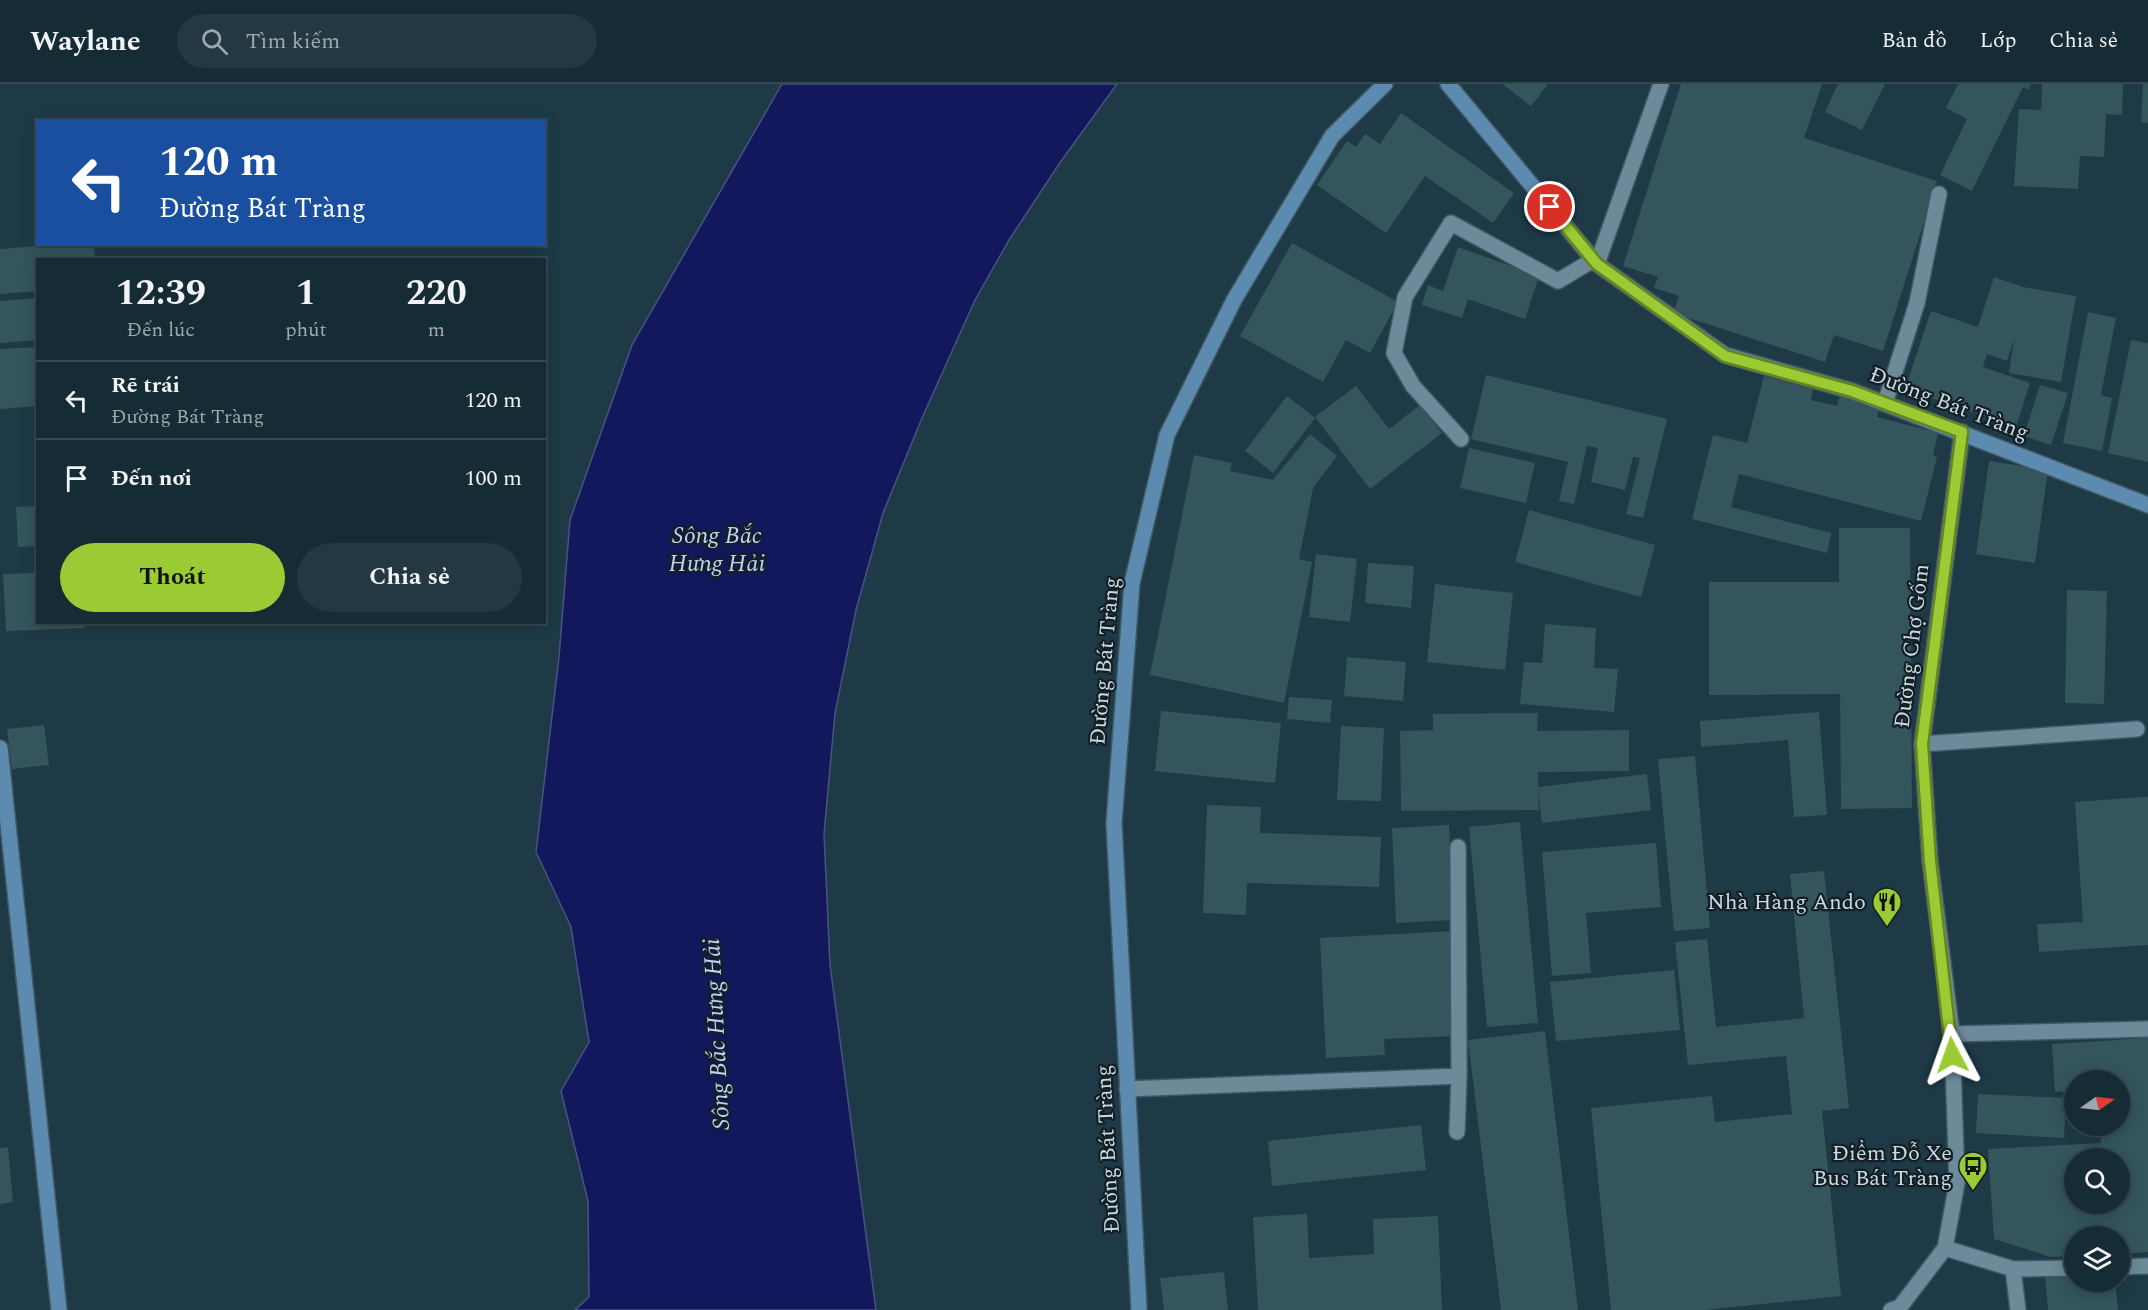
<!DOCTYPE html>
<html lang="vi">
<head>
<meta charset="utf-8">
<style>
  body { margin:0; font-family:Spectral,serif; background:#233841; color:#f1f3f6; height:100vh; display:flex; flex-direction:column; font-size:22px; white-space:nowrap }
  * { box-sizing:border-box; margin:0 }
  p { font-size:20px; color:#9ea7ad }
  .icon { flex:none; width:33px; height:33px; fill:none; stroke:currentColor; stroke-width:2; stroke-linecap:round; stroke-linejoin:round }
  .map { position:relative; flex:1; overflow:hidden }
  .panel { position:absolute; left:36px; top:174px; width:510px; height:366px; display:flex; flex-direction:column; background:#162c35; border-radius:0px; box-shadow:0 3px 15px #0003,0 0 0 2px #354850 }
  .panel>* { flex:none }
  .hud { position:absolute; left:36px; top:36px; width:510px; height:126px; border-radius:0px; box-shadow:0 3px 15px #0003,0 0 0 2px #354850; background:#1a4fa0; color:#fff; overflow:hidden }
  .needle { width:39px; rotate:76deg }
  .buttons { position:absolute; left:2064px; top:986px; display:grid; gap:12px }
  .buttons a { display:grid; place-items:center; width:66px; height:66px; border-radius:50%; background:#162c35; box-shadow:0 3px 15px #0003,0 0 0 2px #354850; font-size:30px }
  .pin { position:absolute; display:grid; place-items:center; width:51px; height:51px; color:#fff; margin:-26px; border:3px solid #fff; border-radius:50%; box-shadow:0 2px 6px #0007 }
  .me { position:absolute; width:66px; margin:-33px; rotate:356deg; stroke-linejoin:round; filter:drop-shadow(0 0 4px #0008) }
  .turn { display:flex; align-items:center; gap:21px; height:126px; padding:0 24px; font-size:27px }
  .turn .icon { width:78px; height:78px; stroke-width:2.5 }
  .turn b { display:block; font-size:42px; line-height:51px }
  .eta { display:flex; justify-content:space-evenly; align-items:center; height:102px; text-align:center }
  .eta b { font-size:36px; font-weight:700; line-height:42px }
  .button { display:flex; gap:12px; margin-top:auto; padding:12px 24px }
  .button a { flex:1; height:69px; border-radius:36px; background:#9acb34; color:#111; font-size:24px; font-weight:700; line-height:69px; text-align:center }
  .button a+a { background:#233841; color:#f1f3f6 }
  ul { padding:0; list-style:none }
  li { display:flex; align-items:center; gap:18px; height:78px; padding:0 24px; border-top:2px solid #354850 }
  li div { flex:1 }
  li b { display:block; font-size:22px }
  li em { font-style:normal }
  header { display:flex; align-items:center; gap:36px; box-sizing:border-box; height:84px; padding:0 30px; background:#162c35; border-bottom:2px solid #354850 }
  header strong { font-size:28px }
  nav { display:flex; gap:33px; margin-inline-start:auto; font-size:21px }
  .search { width:420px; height:54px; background:#233841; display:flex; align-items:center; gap:15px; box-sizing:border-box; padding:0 21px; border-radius:33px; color:#9ea7ad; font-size:22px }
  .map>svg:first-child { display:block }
  .water { fill:#13175b; stroke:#4a5284; stroke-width:1.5 }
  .building { fill:#33555b; fill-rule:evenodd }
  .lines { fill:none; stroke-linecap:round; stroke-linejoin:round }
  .street-casing { stroke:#405863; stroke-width:18 }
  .secondary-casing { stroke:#405863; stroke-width:18 }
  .street { stroke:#6c8a99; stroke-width:15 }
  .secondary { stroke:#5c8baf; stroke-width:15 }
  .route-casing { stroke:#648422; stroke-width:15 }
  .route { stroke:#9acb34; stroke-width:10 }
  .labels { text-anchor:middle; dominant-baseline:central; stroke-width:4.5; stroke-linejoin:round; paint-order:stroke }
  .street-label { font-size:22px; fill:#cadae2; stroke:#131f25 }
  .poi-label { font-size:22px; fill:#cadae2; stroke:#131f25; text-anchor:end }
  .water-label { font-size:24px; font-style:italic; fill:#c3d0f9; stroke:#131f25 }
</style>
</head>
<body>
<header>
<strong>Waylane</strong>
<div class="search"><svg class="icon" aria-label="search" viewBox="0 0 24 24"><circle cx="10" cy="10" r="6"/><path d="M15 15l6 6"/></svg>Tìm kiếm</div>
<nav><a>Bản đồ</a><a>Lớp</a><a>Chia sẻ</a></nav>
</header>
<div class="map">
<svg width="2148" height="1226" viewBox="0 0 2148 1226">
  <rect width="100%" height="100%" fill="#1e3a47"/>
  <path class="water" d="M 782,0 L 1117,0 L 1059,80 L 1009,156 L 975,216 L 922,334 L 883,429 L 856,526 L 835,629 L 824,750 L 830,881 L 876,1226 L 575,1226 L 589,1213 L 588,1117 L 561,1007 L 589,958 L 571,843 L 536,768 L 559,573 L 570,436 L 632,261 Z"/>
  <path class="building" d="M 1502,0 L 1548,0 L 1531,22 Z
    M 1681,0 L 1822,0 L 1804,54 L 1937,97 L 1883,267 L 1834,251 L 1825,278 L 1673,229 L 1679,212 L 1654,204 L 1658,193 L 1623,182 Z
    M 1838,0 L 1885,0 L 1862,46 L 1825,28 Z
    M 1958,0 L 2031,0 L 2028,6 L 2023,3 L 1972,107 L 1940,91 L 1967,35 L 1946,24 Z
    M 2042,0 L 2123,0 L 2122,31 L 2106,30 L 2104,73 L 2080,72 L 2078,105 L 2014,102 L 2019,25 L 2041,26 Z
    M 2143,0 L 2148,0 L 2148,39 L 2141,38 Z
    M 1401,29 L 1514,109 L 1493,139 L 1425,92 L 1386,149 L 1317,101 L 1347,57 L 1356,63 L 1365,50 L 1380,60 Z
    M 1292,159 L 1398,218 L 1370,269 L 1346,256 L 1323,298 L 1240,252 Z
    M 64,160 L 94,160 L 95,176 L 38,176 L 38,207 L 0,210 L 0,165 Z
    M 1458,163 L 1539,192 L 1525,235 L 1468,215 L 1462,234 L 1422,221 L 1428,201 L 1443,207 Z
    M 1994,193 L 2023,203 L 2076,212 L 2061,298 L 2009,289 L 2014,255 L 2007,277 L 1987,270 L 1983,283 L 2030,299 L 2016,343 L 1905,305 L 1931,227 L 1978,243 Z
    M 38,214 L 38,256 L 0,259 L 0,217 Z
    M 2088,228 L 2116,234 L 2101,311 L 2112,314 L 2102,367 L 2063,359 Z
    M 2131,256 L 2148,259 L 2148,378 L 2108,369 Z
    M 38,263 L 38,322 L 0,325 L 0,265 Z
    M 1486,291 L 1667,335 L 1643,434 L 1626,430 L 1640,374 L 1633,373 L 1625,406 L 1591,398 L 1598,364 L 1587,362 L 1574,420 L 1559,417 L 1568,378 L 1471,355 Z
    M 1764,292 L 1813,305 L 1811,316 L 1837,322 L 1840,311 L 1880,322 L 1877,333 L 1938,349 L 1933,371 L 1937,373 L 1921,437 L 1739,390 L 1731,423 L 1831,449 L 1827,469 L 1692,435 L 1713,351 L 1747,359 Z
    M 2040,301 L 2068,309 L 2051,361 L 2024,352 Z
    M 1356,302 L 1389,345 L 1420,321 L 1442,349 L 1370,405 L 1315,333 Z
    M 1287,312 L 1315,334 L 1273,389 L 1245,367 Z
    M 1310,350 L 1337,372 L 1313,404 L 1299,475 L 1312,478 L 1284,619 L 1150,591 L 1194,371 L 1232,379 L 1230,387 L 1273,396 Z
    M 1469,364 L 1535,379 L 1526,419 L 1460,404 Z
    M 1989,377 L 2048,386 L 2035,479 L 1976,470 Z
    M 38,422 L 38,462 L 18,463 L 16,423 Z
    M 1529,426 L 1655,461 L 1641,513 L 1515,478 Z
    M 1839,444 L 1910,444 L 1912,724 L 1841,725 L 1840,610 L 1709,611 L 1709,498 L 1839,498 Z
    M 1316,470 L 1357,475 L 1350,538 L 1309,533 Z
    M 1368,479 L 1414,482 L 1411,524 L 1365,519 Z
    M 38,489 L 38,538 L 84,538 L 84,544 L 6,547 L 3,490 Z
    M 1435,500 L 1513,509 L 1505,586 L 1427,578 Z
    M 2067,506 L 2107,507 L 2104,620 L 2065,619 Z
    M 1545,540 L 1596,544 L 1594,584 L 1618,585 L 1614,628 L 1520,620 L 1524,578 L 1542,579 Z
    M 1347,573 L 1406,578 L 1403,617 L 1344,612 Z
    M 1289,613 L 1332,616 L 1330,639 L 1287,635 Z
    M 1161,627 L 1281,639 L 1275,699 L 1155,687 Z
    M 1819,628 L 1827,731 L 1794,733 L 1788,656 L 1701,663 L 1700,637 Z
    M 1538,629 L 1537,647 L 1629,646 L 1629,687 L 1538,688 L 1538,703 L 1647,690 L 1651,726 L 1542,739 L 1538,706 L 1539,726 L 1401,727 L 1400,647 L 1433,646 L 1433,630 Z
    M 44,641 L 49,681 L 12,685 L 7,645 Z
    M 1341,642 L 1384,644 L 1381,717 L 1337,716 Z
    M 1695,672 L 1710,844 L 1674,847 L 1658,675 Z
    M 2143,713 L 2148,713 L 2148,861 L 2039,868 L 2037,840 L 2083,838 L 2075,718 Z
    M 1207,721 L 1261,723 L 1260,749 L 1381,753 L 1379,803 L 1247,799 L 1246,831 L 1203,829 Z
    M 1520,738 L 1538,939 L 1487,943 L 1469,743 Z
    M 1449,741 L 1453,836 L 1396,839 L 1392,744 Z
    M 1656,759 L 1661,823 L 1586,829 L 1591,889 L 1552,892 L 1542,768 Z
    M 1824,787 L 1849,1024 L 1822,1027 L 1841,1212 L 1704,1226 L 1611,1226 L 1591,1024 L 1712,1012 L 1715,1038 L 1792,1030 L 1786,972 L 1688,981 L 1675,858 L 1707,855 L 1716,943 L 1804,934 L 1790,790 Z
    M 1453,847 L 1458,952 L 1384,955 L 1385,971 L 1326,974 L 1320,854 Z
    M 1674,886 L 1680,946 L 1556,957 L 1550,898 Z
    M 1545,947 L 1578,1226 L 1501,1226 L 1468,956 Z
    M 2148,954 L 2148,1168 L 2120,1170 L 2120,1152 L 2074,1152 L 2074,1172 L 2051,1173 L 1994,1155 L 1988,1065 L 2101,1059 L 2100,1041 L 2120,1041 L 2120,996 L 2074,996 L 2074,1007 L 2055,1008 L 2052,960 ZM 2074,1074 L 2120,1074 L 2120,1119 L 2074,1119 Z
    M 1978,1010 L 2066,1014 L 2064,1054 L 1976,1049 Z
    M 1421,1041 L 1426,1086 L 1272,1102 L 1268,1057 Z
    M 8,1063 L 13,1118 L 0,1120 L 0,1064 Z
    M 1307,1130 L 1309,1174 L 1374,1170 L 1373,1135 L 1438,1132 L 1442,1226 L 1258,1226 L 1253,1133 Z
    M 1224,1188 L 1228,1226 L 1164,1226 L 1160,1194 Z
    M 2074,1191 L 2074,1197 L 2115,1197 L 2118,1226 L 2048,1226 L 2045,1193 Z"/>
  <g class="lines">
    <g class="street-casing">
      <path id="street" d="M 1597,180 L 1661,0
        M 1885,319 L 1917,219 L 1939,110
        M 1461,355 L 1413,302 L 1394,269 L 1405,213 L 1451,139 L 1558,197 L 1593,176
        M 1922,660 L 2137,645
        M 1952,950 L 2148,945
        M 1127,1005 L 1459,992 L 1458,763
        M 1457,1048 L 1459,992
        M 1945,1164 L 2013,1185 L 2018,1226
        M 2120,1183 L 2148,1182
        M 2013,1185 L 2074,1184
        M 1891,1226 L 1900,1223 L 1945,1164 L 1957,1099 L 1952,950 L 1930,777 L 1922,660 L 1962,348"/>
    </g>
    <g class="secondary-casing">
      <path id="secondary" d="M 1448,0 L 1597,180 L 1725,271 L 1852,307 L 2148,421
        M 0,664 L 59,1226
        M 1139,1226 L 1114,739 L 1132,499 L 1167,351 L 1234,216 L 1332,52 L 1385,0"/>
    </g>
    <use href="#street" class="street"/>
    <use href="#secondary" class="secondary"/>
  </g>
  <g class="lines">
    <g class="route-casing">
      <path id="route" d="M 1550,123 L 1597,180 L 1725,272 L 1852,307 L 1962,348 L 1922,660 L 1930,777 L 1952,971"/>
    </g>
    <use href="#route" class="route"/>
  </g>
  <defs>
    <g id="restaurant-pin" transform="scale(1.5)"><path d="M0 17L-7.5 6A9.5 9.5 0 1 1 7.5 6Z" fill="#9acb34" stroke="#131f25"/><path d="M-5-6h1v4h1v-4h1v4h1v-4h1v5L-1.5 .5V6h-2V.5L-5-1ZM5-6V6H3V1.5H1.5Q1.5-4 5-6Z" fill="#111"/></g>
    <g id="bus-pin" transform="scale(1.5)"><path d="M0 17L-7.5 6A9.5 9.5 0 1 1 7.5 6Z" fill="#9acb34" stroke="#131f25"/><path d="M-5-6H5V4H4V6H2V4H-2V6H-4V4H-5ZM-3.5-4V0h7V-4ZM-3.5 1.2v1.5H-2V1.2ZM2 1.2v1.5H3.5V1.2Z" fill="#111"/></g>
  </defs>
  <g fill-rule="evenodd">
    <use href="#restaurant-pin" x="1887" y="818"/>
    <use href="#bus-pin" x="1973" y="1082"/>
  </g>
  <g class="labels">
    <g class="street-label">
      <text transform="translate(1949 320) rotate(21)">Đường Bát Tràng</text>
      <text transform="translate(1912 562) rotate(-83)">Đường Chợ Gốm</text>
      <text transform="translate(1105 577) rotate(-85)">Đường Bát Tràng</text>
      <text transform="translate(1108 1065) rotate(-93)">Đường Bát Tràng</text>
    </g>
    <g class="poi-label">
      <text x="1866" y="818">Nhà Hàng Ando</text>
      <text x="1952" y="1069">Điểm Đỗ Xe<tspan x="1952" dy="25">Bus Bát Tràng</tspan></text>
    </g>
    <g class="water-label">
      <text x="717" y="452">Sông Bắc<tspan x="717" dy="28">Hưng Hải</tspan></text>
      <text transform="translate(717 950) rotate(-93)">Sông Bắc Hưng Hải</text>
    </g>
  </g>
</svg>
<div class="buttons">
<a><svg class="needle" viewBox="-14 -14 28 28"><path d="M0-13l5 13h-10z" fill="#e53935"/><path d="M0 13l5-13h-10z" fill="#9ea7ad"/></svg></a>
<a><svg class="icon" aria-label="search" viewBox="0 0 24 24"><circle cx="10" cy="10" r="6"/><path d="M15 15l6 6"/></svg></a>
<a><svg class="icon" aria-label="layers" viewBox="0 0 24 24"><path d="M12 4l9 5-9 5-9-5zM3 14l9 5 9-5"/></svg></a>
</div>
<div class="pin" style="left:1550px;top:123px;background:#d93025"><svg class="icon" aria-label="arrive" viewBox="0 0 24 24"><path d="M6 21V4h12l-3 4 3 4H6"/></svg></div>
<svg class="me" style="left:1952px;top:971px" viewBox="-20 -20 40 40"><path d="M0-17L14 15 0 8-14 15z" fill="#9acb34" stroke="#fff" stroke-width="4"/></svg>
<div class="hud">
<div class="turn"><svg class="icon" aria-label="left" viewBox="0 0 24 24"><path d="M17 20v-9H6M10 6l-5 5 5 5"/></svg><div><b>120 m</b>Đường Bát Tràng</div></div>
</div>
<section class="panel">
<div class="eta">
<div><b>12:39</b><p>Đến lúc</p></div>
<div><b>1</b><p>phút</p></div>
<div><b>220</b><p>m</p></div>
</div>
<ul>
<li><svg class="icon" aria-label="left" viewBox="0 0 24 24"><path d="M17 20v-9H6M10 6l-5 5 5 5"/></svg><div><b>Rẽ trái</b><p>Đường Bát Tràng</p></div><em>120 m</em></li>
<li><svg class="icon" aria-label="arrive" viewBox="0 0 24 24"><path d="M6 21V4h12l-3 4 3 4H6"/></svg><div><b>Đến nơi</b></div><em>100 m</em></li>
</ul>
<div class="button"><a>Thoát</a><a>Chia sẻ</a></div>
</section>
</div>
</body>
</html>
